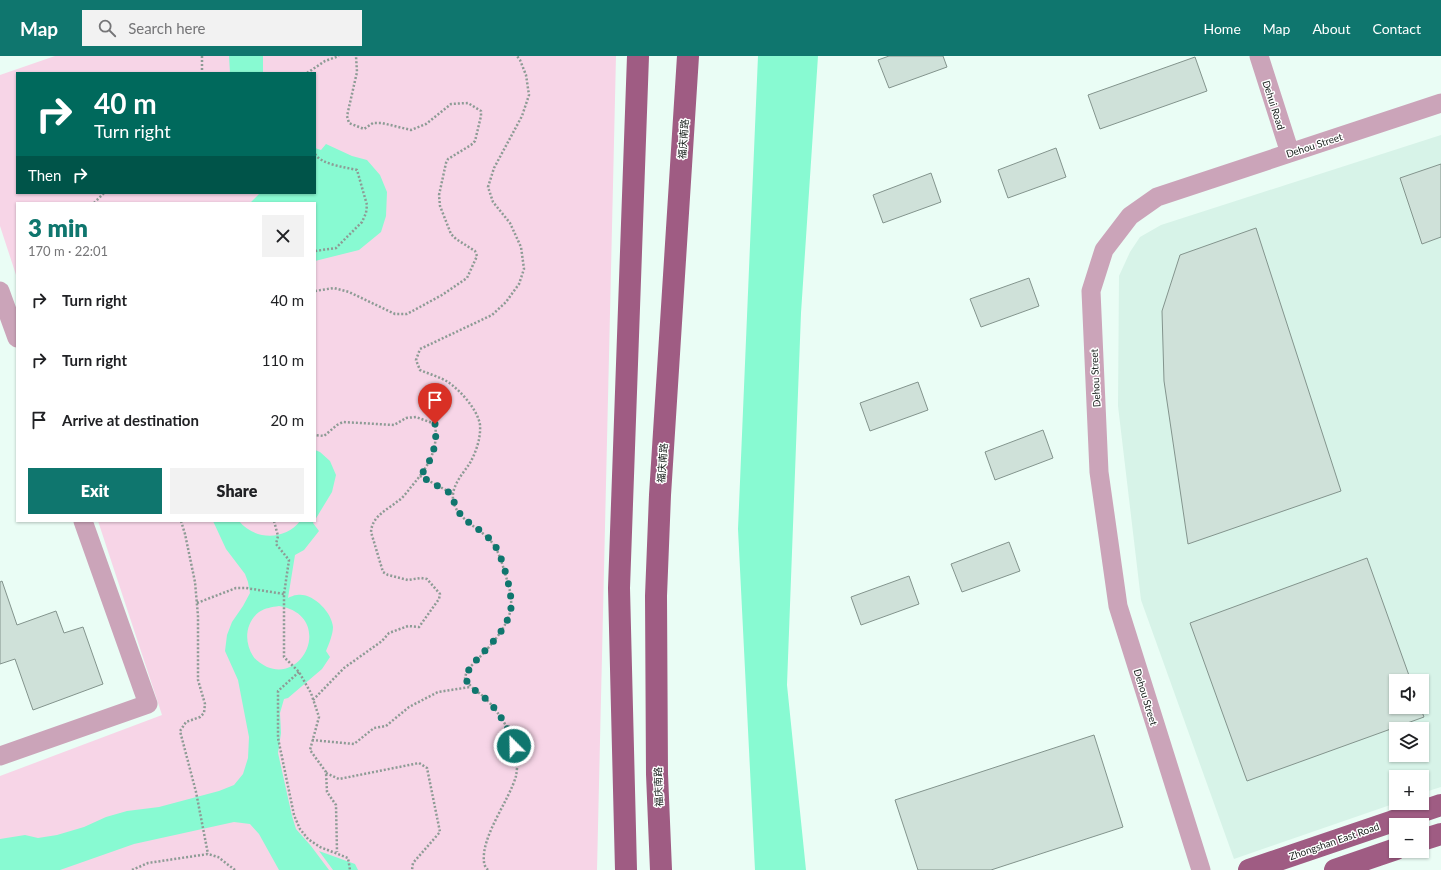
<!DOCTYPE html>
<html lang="en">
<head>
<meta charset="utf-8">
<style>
  body { margin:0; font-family:Lato,"Noto Sans SC",sans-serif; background:#f2f2f2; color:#202124; height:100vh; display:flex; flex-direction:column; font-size:15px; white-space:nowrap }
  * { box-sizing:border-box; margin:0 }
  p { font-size:13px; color:#757577 }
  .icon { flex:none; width:22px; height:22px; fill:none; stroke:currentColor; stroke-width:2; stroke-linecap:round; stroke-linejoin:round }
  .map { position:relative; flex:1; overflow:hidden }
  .details { position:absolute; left:16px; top:146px; width:300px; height:320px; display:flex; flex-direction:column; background:#fff; border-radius:0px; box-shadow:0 1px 3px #0004 }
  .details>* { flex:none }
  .banner { position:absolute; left:16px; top:16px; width:300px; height:122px; border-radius:0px; box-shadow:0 1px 3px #0004; background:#00695c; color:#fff; overflow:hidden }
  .fabs { position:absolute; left:1389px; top:618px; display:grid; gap:8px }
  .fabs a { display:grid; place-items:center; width:40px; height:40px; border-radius:0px; background:#fff; box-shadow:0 1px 3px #0004; font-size:20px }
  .pin { position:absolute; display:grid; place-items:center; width:34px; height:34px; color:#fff; margin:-41px -17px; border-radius:50% 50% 50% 0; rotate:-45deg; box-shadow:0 0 4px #0007 }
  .pin .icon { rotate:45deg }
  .me { position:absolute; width:44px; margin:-22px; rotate:337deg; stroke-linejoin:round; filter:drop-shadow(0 0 3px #0008) }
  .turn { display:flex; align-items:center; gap:14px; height:84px; padding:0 12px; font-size:18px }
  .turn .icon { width:52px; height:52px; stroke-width:2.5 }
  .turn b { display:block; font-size:28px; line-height:34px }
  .then { display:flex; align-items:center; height:38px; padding:0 12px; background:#0003; gap:8px; font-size:15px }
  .round { display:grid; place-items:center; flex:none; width:42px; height:42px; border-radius:0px; background:#f2f2f2 }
  .overview { display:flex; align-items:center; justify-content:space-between; height:68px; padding:0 12px }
  h1 { font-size:24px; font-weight:800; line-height:30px; color:#0f766e }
  .action { display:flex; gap:8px; margin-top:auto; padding:8px 12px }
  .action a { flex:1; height:46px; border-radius:0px; background:#0f766e; color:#fff; font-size:16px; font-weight:800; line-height:46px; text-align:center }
  .action a+a { background:#f2f2f2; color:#202124 }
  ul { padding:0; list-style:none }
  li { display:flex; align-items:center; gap:12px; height:60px; padding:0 12px }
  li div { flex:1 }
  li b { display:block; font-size:15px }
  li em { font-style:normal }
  header { display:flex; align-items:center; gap:24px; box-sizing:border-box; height:56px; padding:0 20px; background:#0f766e; color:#fff }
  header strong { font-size:19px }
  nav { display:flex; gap:22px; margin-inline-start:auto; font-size:14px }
  .search { width:280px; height:36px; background:#f2f2f2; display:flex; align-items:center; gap:10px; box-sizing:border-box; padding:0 14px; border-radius:0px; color:#757577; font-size:15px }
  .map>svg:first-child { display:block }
  .built { fill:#d7f3e8; fill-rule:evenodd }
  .green { fill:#f7d5e7; fill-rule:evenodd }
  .water { fill:#88fad2; fill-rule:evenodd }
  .building { fill:#cfe1d9; stroke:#83948d }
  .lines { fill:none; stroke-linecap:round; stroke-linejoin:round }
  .path { stroke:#8d9b95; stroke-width:2.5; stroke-dasharray:2 2; stroke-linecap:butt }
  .minor { stroke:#cba4b9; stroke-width:19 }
  .major { stroke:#9f5c83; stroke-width:22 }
  .route { stroke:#0f766e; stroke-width:7; stroke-dasharray:0 12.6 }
  .labels { text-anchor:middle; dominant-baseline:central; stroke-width:3; stroke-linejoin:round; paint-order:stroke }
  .street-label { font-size:10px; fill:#161d1a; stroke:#fff }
</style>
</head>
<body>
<header>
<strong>Map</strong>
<div class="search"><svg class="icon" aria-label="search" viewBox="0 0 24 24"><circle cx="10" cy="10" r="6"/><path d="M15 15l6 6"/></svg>Search here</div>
<nav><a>Home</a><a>Map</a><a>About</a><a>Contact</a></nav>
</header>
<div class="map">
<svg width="1441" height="814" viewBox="0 0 1441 814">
  <rect width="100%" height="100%" fill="#eafdf5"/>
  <path class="built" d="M 1441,79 L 1441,731 L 1422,737 L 1422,721 L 1396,721 L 1396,747 L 1234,803 L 1141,544 L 1118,350 L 1119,220 L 1130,196 L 1140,181 L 1161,169 ZM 1396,625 L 1422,625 L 1422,651 L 1396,651 ZM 1396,673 L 1422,673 L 1422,699 L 1396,699 Z"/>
  <path class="green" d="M 55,0 L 616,0 L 597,814 L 0,814 L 0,720 L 162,659 L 98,465 L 315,465 L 315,147 L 17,147 L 17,222 L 0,170 L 0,19 ZM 17,17 L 315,17 L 315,137 L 17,137 Z"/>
  <path class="water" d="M 229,0 L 263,0 L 263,17 L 230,17 Z
    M 758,0 L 818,0 L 801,257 L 787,629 L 806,814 L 755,814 L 738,473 Z
    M 326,88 L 352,100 L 367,104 L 380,119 L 387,136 L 386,160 L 381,176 L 359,194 L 315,205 L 315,147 L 250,147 L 260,137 L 315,137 L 315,92 L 321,94 Z
    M 315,394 L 320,396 L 330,405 L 336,419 L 332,436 L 315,464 Z
    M 213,465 L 239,465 C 254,484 285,485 300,465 L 314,465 L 313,467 L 319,475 L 304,494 L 295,499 L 288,542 C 290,541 294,539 297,539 C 312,536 332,556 333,571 C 333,578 329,588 326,595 L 330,601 L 322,613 L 288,642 L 284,643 L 280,657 L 281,677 L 278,697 L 292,760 L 296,773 L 311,790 L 329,814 L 279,814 L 259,778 L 250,768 L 234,766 L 134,788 L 60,814 L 0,814 L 0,783 L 25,779 L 38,782 L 57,779 L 84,771 L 106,761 L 127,755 L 159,751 L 219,735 L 234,729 L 243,718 L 248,702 L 249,681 L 238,624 L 225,595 L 227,579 L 232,566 L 243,550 L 250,537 L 248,526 L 245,518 L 226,493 ZM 279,550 C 333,559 306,627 267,611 C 262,608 256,605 253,600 C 244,586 245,567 259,556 C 265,552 272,551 279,550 Z
    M 319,795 L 355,808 L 358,814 L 333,814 Z"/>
  <path class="building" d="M 889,0 L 943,0 L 947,11 L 889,32 L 878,4 Z
    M 1195,1 L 1207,35 L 1100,73 L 1088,39 Z
    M 1056,92 L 1066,121 L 1008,142 L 998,114 Z
    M 1441,108 L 1441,181 L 1422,188 L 1400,122 Z
    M 931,117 L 941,146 L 883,167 L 873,139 Z
    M 1256,172 L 1341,435 L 1188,488 L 1164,325 L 1162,255 L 1180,199 Z
    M 1029,222 L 1039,250 L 981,271 L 970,243 Z
    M 918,326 L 928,354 L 870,375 L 860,347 Z
    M 1043,374 L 1053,402 L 995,424 L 985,396 Z
    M 1009,486 L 1020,515 L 962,536 L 951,508 Z
    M 1367,502 L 1411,625 L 1396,625 L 1396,651 L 1420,651 L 1424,661 L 1247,725 L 1190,567 Z
    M 909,520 L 919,548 L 861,569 L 851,541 Z
    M 2,525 L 17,569 L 56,555 L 64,577 L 83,571 L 103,628 L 33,654 L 15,603 L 0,608 L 0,526 Z
    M 1094,679 L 1123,771 L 991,814 L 918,814 L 895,744 Z"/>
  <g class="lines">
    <path class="path" d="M 202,0 L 202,17
      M 307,17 L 325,5 L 339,0
      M 315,98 C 322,109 345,111 357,114 L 367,149 L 366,157 L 362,166 L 336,192 L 315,195
      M 94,147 L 104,137
      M 315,235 L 334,232 L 349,236 L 395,258 L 407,258 L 442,239 L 467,222 L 477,200 L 475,195 L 456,183 L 451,178 L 440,150 L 439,139 L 446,107 L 448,103 L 471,89 L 475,85 L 481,60 L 481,55 L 468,47 L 451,48 L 426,68 L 411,74 L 382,67 L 373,67 L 364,73 L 349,67 L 347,60 L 357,16 L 356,0
      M 420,420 L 453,438
      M 181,465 L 185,478 L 195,526 L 198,560 L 198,624 L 205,648 L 204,657 L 200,661 L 186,666 L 180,675 L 196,736 L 208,798
      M 274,465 L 278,480 L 276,488 L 289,504 L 284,538 L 284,601 L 299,616 L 311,637 L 319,661 L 310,694 L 326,716 L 327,736 L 336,749 L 337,796
      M 197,547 L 236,532 L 246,532 L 284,538
      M 299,616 L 278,635 L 278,682 L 294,759 L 300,773 L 308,783 L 320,791 L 348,802 L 350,814
      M 313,644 L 344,612 L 382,585 L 389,577 L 408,570 L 419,571 L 439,543 L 440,538 L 427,523 L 421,522 L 408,524 L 388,519 L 383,516 L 371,476 C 372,460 387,454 398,445 C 403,442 407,436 411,431 C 427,412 439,395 435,368 L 416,361 L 406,362 L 394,369 L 343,366 L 337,369 L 324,380 L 315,379
      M 312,684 L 354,688 L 374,672 L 386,670 L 409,651 L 438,636 L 470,631
      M 326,717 L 339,723 L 419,707 L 427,712 L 440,776 L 413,807 L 412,814
      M 132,814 L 148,807 L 208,798 L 218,801 L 235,814
      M 488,814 C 486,812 484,809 484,806 C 481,780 509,745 516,720 C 517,714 518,705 517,699 C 515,681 499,656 486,643 C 477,634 472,634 465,622 L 467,614 C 482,599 510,572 511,550 C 512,538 508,528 505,517 C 501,504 498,492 488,482 C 477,471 460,464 454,448 C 449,432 462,419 470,407 C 476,396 481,382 480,369 C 478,354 460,334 448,326 C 440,321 429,318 420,314 L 416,304 L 420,293 L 492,259 L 506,246 L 519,228 L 524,213 L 521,191 L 510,167 L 493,146 L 488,131 L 494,112 L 522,60 L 529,39 L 526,19 L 520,4 L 517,0"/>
    <path class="minor" d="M 1259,0 L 1290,97
      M 0,235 L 17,282
      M 0,700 L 148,648 L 83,465
      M 1201,814 L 1118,550 L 1099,416 L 1091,235 L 1104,194 L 1130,160 L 1157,141 L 1441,47"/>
    <path class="major" d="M 1422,784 L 1441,778
      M 626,814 L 619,532 L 638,0
      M 661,814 L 657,718 L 656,540 L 660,439 L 688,0
      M 1249,814 L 1441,749
      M 1335,814 L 1396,793"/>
  </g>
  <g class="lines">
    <path class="route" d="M 435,368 C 438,387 432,405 420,420 L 452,438 C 458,469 478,467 494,488 C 502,499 513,538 511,552 C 508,571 493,586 480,600 C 474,607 468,613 465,622 C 472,635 477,634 487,644 C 500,657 509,673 514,690"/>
  </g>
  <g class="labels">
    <g class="street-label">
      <text transform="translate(1274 49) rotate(72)">Dehui Road</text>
      <text transform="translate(683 83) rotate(-86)">福庆南路</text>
      <text transform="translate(1314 89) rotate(-18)">Dehou Street</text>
      <text transform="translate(1095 322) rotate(-93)">Dehou Street</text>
      <text transform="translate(662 407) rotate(-86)">福庆南路</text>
      <text transform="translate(1146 641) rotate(73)">Dehou Street</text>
      <text transform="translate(658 731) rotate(-92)">福庆南路</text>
      <text transform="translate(1334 785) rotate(-19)">Zhongshan East Road</text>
    </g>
  </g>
</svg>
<div class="fabs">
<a><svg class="icon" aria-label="sound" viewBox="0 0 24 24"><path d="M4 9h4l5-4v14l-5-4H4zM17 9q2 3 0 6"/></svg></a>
<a><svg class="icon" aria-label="layers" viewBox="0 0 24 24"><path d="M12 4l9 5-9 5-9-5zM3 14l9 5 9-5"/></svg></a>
<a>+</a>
<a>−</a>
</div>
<div class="pin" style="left:435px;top:368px;background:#d93025"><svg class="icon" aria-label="arrive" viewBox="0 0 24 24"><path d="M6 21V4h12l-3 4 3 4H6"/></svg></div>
<svg class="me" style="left:514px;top:690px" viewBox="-20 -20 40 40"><circle r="17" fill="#0f766e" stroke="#fff" stroke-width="3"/><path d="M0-11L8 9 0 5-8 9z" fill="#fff"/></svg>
<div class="banner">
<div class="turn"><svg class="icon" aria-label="right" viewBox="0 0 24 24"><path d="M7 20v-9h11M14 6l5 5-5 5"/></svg><div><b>40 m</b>Turn right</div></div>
<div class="then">Then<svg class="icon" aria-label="right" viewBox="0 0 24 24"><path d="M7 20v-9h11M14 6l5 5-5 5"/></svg></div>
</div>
<section class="details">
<div class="overview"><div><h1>3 min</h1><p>170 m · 22:01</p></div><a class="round"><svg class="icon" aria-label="close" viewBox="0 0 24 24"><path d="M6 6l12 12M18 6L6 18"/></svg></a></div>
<ul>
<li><svg class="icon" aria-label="right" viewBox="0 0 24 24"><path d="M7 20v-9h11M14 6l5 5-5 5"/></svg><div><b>Turn right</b></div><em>40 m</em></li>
<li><svg class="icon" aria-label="right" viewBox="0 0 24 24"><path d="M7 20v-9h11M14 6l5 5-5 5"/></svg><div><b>Turn right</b></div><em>110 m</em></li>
<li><svg class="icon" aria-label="arrive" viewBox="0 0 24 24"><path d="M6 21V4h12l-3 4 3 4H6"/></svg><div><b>Arrive at destination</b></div><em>20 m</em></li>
</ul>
<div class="action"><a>Exit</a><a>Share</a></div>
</section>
</div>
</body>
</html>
